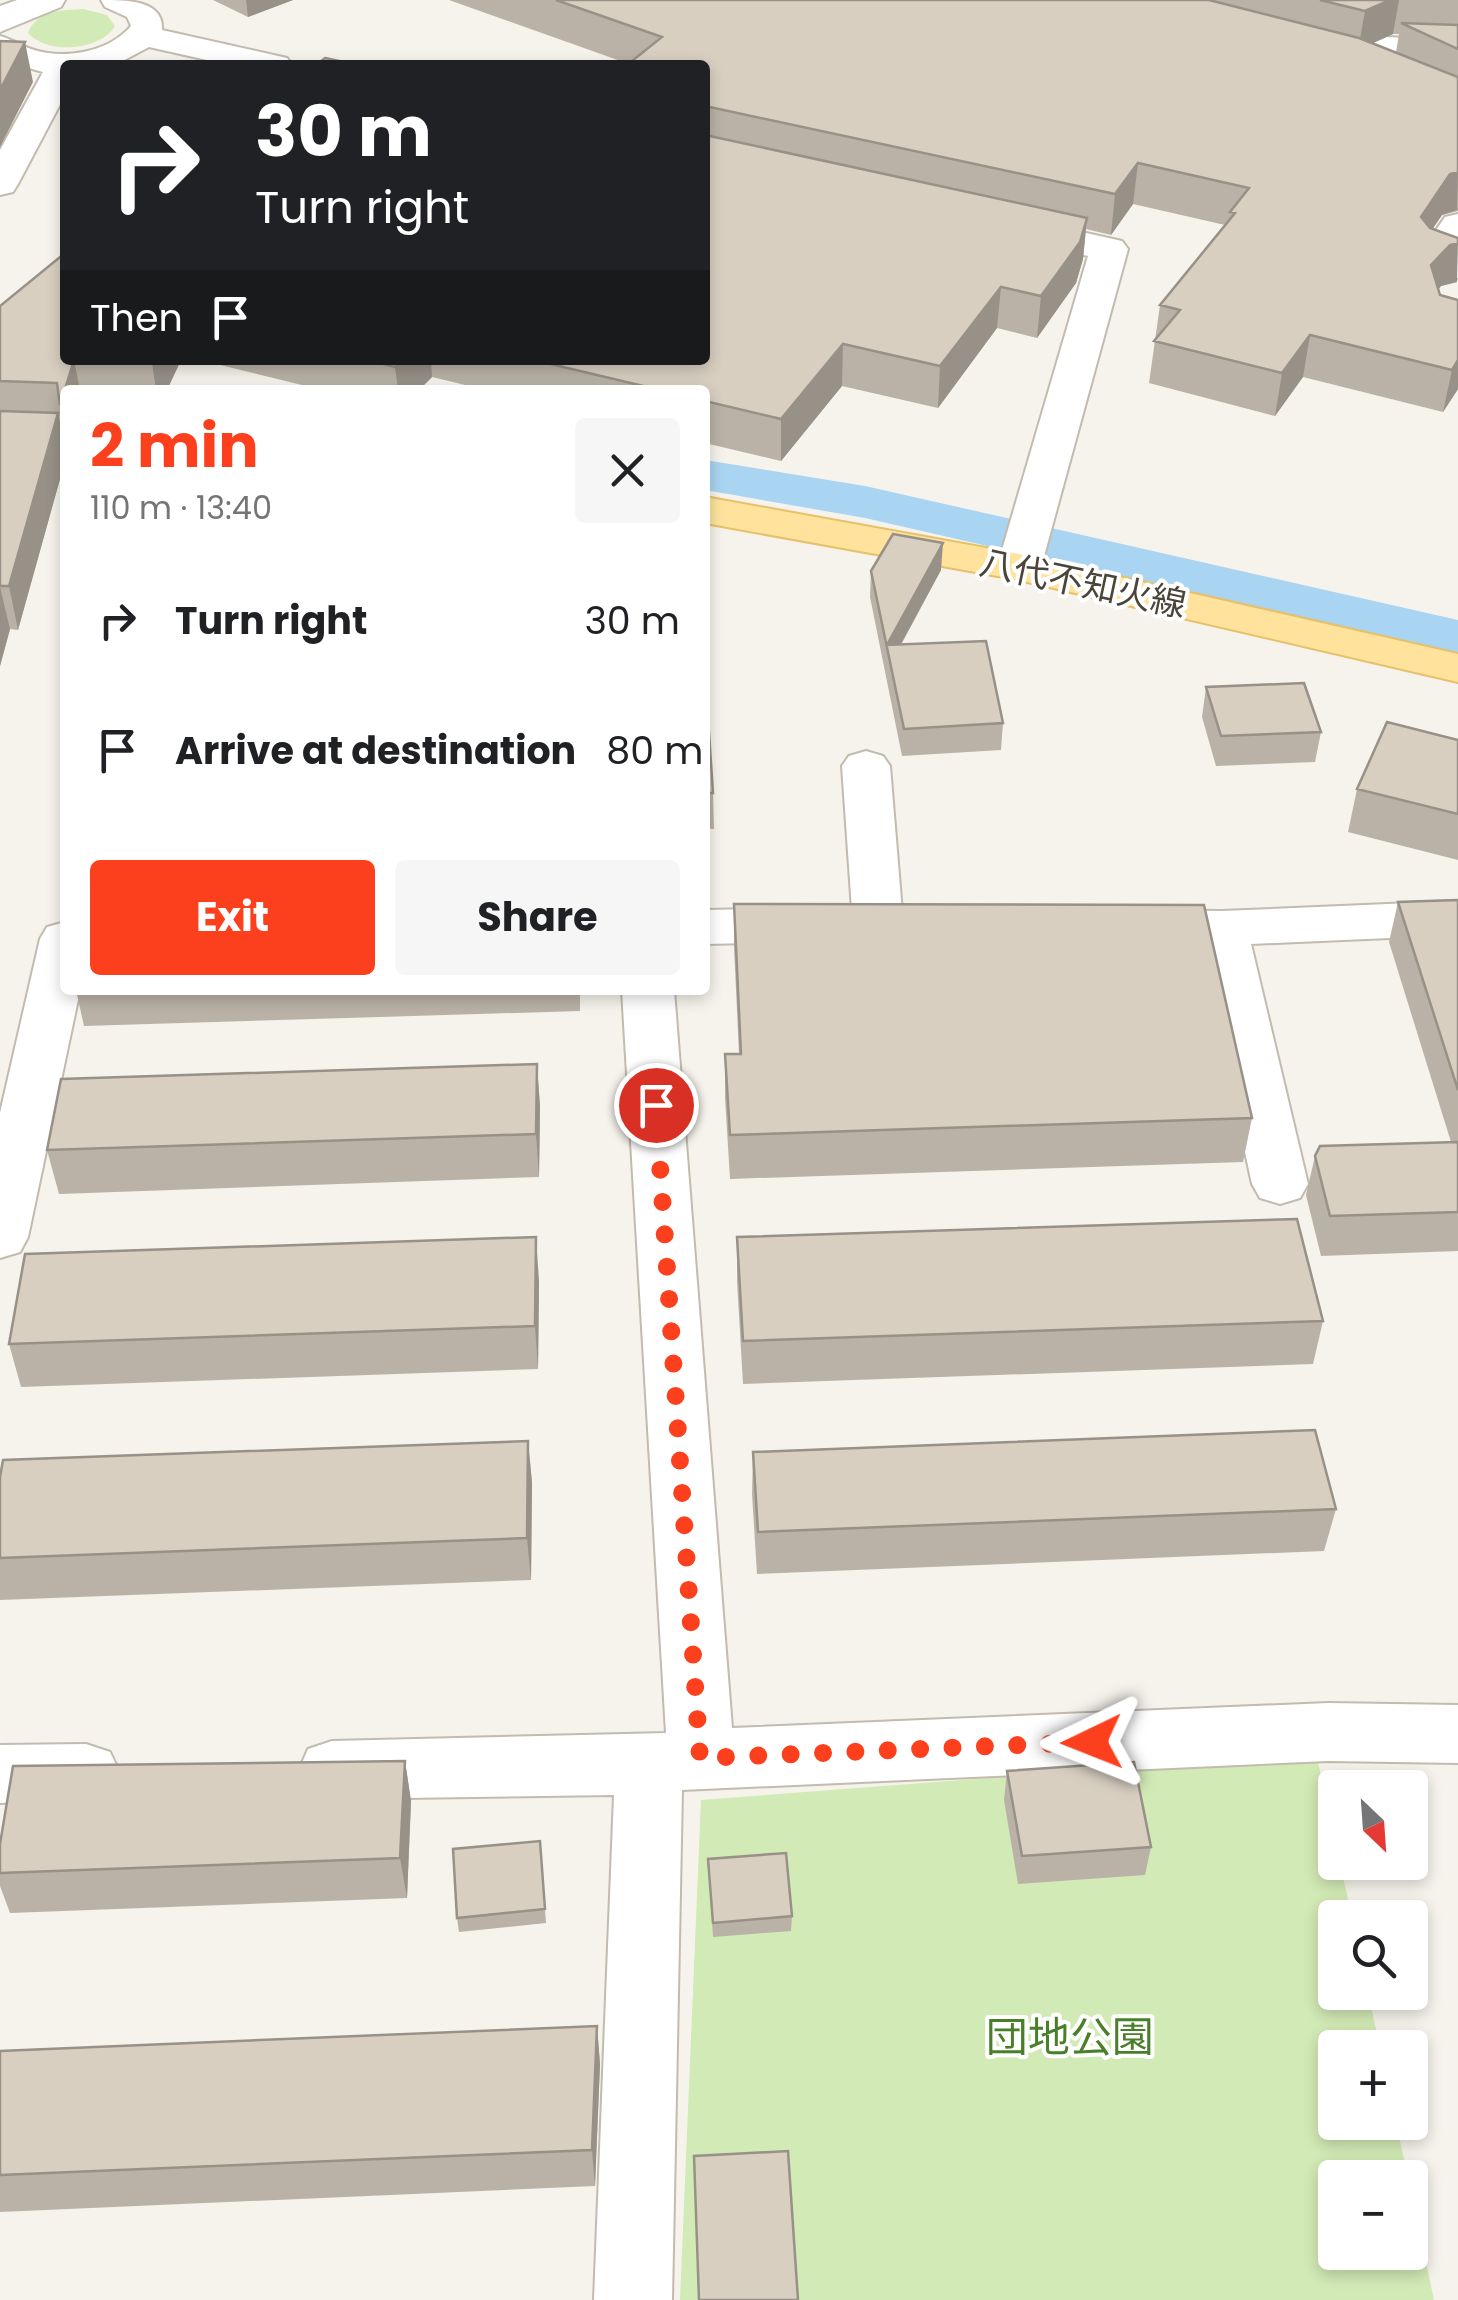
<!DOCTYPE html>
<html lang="en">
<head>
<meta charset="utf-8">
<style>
  body { margin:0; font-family:Poppins,"Noto Sans JP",sans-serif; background:#f6f6f6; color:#202124; height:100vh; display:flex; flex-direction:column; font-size:38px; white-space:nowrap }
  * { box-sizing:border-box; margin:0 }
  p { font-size:32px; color:#757577 }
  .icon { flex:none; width:55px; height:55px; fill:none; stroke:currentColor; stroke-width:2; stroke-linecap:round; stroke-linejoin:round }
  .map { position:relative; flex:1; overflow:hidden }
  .sheet { position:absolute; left:60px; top:385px; width:650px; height:610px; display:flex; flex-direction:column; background:#fff; border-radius:10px; box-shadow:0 5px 15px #0003 }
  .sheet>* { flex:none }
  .hud { position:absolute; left:60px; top:60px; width:650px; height:305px; border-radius:10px; box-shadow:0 5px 15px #0003; background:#202124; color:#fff; overflow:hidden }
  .needle { width:65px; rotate:155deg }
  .tools { position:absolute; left:1318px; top:1770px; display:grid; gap:20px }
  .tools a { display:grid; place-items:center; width:110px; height:110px; border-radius:10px; background:#fff; box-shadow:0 5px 15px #0003; font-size:50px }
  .pin { position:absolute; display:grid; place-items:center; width:85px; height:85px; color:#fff; margin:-42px; border:5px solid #fff; border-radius:50%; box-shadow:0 2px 10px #0007 }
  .me { position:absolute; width:110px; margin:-55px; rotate:268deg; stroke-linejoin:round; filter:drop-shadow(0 0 8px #0008) }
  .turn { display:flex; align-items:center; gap:35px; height:210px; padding:0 30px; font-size:45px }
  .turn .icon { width:130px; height:130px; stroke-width:2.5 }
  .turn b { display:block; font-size:70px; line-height:85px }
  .then { display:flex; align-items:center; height:95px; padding:0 30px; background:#0003; gap:20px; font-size:38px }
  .round { display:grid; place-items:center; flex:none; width:105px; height:105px; border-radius:10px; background:#f6f6f6 }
  .head { display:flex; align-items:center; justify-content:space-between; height:170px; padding:0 30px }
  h1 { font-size:60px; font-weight:700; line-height:75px; color:#fc3f1d }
  .button { display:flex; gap:20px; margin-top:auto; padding:20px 30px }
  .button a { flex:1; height:115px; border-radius:10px; background:#fc3f1d; color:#fff; font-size:40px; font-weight:700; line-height:115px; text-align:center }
  .button a+a { background:#f6f6f6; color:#202124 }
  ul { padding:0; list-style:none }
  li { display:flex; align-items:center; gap:30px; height:130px; padding:0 30px }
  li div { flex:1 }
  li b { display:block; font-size:38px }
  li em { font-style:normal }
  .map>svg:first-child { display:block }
  .green { fill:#d2eab5 }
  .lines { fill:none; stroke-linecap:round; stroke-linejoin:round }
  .canal { fill:#a9d4f2; fill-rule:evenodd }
  .minor-casing { stroke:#c2bbae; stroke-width:4 }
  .major-casing { stroke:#e6c16a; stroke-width:4 }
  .minor { fill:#fff; fill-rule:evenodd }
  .major { fill:#ffe39c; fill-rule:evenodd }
  .wall { fill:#bab2a6; fill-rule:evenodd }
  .shaded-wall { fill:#979187 }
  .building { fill:#d8cfc1; stroke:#979187; stroke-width:2.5 }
  .route { stroke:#fc3f1d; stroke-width:18; stroke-dasharray:0 32.4 }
  .labels { text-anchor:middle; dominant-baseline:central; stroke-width:8; stroke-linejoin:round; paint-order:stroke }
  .street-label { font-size:35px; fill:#4b4439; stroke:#fff }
  .near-park-label { font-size:42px; fill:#4a7f2a; stroke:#fff }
</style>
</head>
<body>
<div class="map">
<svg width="1458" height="2300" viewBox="0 0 1458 2300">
  <rect width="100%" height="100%" fill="#f6f3ec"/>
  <path class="green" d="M 83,9 L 107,15 L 115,26 C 100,51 47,55 28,33 C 36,11 62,10 83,9 Z
    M 1316,1753 L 1335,1839 L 1335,1862 L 1340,1863 L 1352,1917 L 1335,1918 L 1335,1992 L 1368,1993 L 1380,2047 L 1335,2048 L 1335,2122 L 1396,2123 L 1408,2177 L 1335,2178 L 1335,2252 L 1410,2252 L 1410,2187 L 1434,2300 L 680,2300 L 701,1800 Z"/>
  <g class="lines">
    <path class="canal" d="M 705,460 L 865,486 L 1458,620 L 1458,654 L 865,518 L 705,490 Z"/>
    <g class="minor-casing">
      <path id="minor" d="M 17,0 L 65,0 L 61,7 L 0,32 L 0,6 Z
        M 101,0 C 127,0 164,0 162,30 L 287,58 L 292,65 L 229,65 L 149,47 L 115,65 L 65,65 L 65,95 L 18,184 L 13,192 L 0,195 L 0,150 L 43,72 L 0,60 L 0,36 C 11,39 20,45 31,49 C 63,60 108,53 131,26 L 127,17 L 105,7 Z
        M 1386,37 L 1458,40 L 1458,60 L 1394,57 L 1378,73 L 1354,73 L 1349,66 C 1358,52 1370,41 1386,37 Z
        M 1458,214 L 1458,278 L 1423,266 L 1417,258 L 1445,217 Z
        M 1010,216 L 1122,241 L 1128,249 L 1041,567 L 1034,576 L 1019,580 L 1004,576 L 997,567 L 1088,256 L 997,235 L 991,227 L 997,219 Z
        M 866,751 L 883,756 L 890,766 L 903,924 L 896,936 L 878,941 L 860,936 L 853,924 L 842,766 L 849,756 Z
        M 1458,901 L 1458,935 L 1251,944 L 1308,1184 L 1300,1198 L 1280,1204 L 1260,1198 L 1252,1184 L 1200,945 L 1133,944 L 1115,939 L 1108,927 L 1115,915 L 1133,910 L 1222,911 Z
        M 807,908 L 825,913 L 832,925 L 825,937 L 807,942 L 705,944 L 705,910 Z
        M 65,922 L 65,990 L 80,990 L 28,1237 L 20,1252 L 0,1258 L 0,1113 L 40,939 L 47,927 Z
        M 622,990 L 674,990 L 732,1728 L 1328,1703 L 1458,1705 L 1458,1763 L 1328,1761 L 682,1790 L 672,2300 L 594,2300 L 614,1795 L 332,1799 L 308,1791 L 299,1770 L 308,1749 L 332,1741 L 666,1733 Z
        M 86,1744 L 110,1752 L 120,1773 L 110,1794 L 86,1802 L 0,1803 L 0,1745 Z"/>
    </g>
    <g class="major-casing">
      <path id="major" d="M 705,497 L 1019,554 L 1458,654 L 1458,682 L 1019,580 L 705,523 Z"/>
    </g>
    <use href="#minor" class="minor"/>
    <use href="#major" class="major"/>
  </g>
  <path class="wall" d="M 213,0 L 293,0 L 248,17 Z
    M 449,0 L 1458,0 L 1458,211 L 1442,215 L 1432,229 L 1457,282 L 1441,286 L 1438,290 L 1458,389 L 1443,412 L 1303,377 L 1275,416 L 1149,383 L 1160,305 L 1225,225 L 1133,204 L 1111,235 L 1086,229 L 1083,259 L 1076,283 L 1037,338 L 997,328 L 938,408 L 842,386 L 781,461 L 705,443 L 705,390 L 486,390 L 432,377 L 419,390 L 322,390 L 200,360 L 705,360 L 629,64 ZM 1393,34 L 1399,34 L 1396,52 L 1373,43 Z
    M 0,306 L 65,360 L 181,360 L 167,390 L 65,390 L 65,429 L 64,425 L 60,425 L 65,449 L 65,461 L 18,630 L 10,629 L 0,666 Z
    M 941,570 L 901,645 L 1003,723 L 1001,750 L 902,756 L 870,597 L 871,571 Z
    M 705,672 L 713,793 L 714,829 L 705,829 Z
    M 1206,687 L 1321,732 L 1315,762 L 1216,766 L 1202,717 Z
    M 1458,740 L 1458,860 L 1348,832 L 1357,789 Z
    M 1458,900 L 1458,1251 L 1321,1256 L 1306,1195 L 1315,1156 L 1451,1142 L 1389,942 L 1398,902 Z
    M 734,904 L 1252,1118 L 1243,1162 L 730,1179 L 725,1098 L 725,1054 L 739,1054 L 734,947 Z
    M 76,990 L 580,990 L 580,1011 L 84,1026 Z
    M 537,1064 L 540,1107 L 539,1177 L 59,1194 L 47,1150 Z
    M 737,1237 L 1323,1321 L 1313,1364 L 743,1384 L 737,1281 Z
    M 539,1281 L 538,1369 L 21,1387 L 9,1344 Z
    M 528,1441 L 532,1483 L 531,1580 L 0,1600 L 0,1477 Z
    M 753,1452 L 1336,1509 L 1324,1551 L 757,1574 L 752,1494 Z
    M 405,1761 L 411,1801 L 407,1898 L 10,1913 L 0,1886 L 0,1844 Z
    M 1007,1771 L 1151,1847 L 1145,1875 L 1018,1884 L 1004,1800 Z
    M 540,1841 L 546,1923 L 459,1932 L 457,1918 Z
    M 708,1859 L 792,1916 L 791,1931 L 713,1937 Z
    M 597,2026 L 600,2064 L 595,2186 L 0,2212 L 0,2051 Z"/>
  <path class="shaded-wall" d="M 246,0 L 293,0 L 248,17 Z
    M 1390,0 L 1399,0 L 1393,34 L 1358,50 L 1365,11 Z
    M 25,42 L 33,82 L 0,147 L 0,90 Z
    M 1138,163 L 1133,204 L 1111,235 L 1115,194 Z
    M 1458,172 L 1457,210 L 1442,215 L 1413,258 L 1421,217 L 1450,174 Z
    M 1087,218 L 1083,259 L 1076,283 L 1037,338 L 1041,296 Z
    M 1458,243 L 1457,282 L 1441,286 L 1423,306 L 1431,265 L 1450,245 Z
    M 1001,287 L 997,328 L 938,408 L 940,366 Z
    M 1310,335 L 1303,377 L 1275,416 L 1282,373 Z
    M 843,344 L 842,386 L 781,461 L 781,419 Z
    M 74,360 L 80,390 L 65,390 L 65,429 L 60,405 Z
    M 154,360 L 181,360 L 167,390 L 156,390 L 152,363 Z
    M 403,360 L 431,360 L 432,377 L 419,390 L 398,390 L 395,367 Z
    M 1458,360 L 1458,389 L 1443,412 L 1452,370 Z
    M 58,413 L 65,449 L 65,461 L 18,630 L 9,586 Z
    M 943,543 L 941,570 L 890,664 L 887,645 Z
    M 0,587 L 10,629 L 0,666 Z
    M 537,1064 L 540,1107 L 539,1177 L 536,1134 Z
    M 536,1237 L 539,1281 L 538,1369 L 535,1326 Z
    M 528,1441 L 532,1483 L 531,1580 L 527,1538 Z
    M 405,1761 L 411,1801 L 407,1898 L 400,1858 Z
    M 597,2026 L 600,2064 L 595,2186 L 592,2150 Z"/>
  <path class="building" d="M 556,0 L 1209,0 L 1359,38 L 1458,77 L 1458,172 L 1450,174 L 1421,217 L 1430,228 L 1458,238 L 1458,243 L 1450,245 L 1431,265 L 1440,295 L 1458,300 L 1458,360 L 1452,370 L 1310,335 L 1282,373 L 1154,341 L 1180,310 L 1160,305 L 1235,213 L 1230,212 L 1249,188 L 1138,163 L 1115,194 L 705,106 L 705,65 L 627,65 L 662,37 Z
    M 1320,0 L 1390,0 L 1365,11 Z
    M 1401,23 L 1458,25 L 1458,49 Z
    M 0,41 L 25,42 L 0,90 Z
    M 325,58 L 358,65 L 316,65 Z
    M 705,135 L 1087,218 L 1080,242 L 1041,296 L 1001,287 L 940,366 L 843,344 L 781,419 L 705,401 L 705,390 L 660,390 L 534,360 L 705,360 Z
    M 65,253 L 65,360 L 74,360 L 60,405 L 57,383 L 0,381 L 0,306 Z
    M 95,360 L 154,360 L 152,363 Z
    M 367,360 L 403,360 L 395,367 Z
    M 0,411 L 58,413 L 9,586 L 0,586 Z
    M 893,534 L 943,543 L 887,645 L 986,641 L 1003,723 L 904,729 L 871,571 Z
    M 705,672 L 713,793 L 705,793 Z
    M 1304,683 L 1321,732 L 1221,736 L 1206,687 Z
    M 1387,722 L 1458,740 L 1458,814 L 1357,789 Z
    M 1458,900 L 1458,1090 L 1398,902 Z
    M 734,904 L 1204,905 L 1252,1118 L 730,1135 L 725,1054 L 741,1054 Z
    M 537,1064 L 536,1134 L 47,1150 L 61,1079 Z
    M 1458,1142 L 1458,1212 L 1330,1216 L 1315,1156 L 1320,1146 Z
    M 1297,1219 L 1323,1321 L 743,1341 L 737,1237 Z
    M 536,1237 L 535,1326 L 9,1344 L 25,1254 Z
    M 1315,1430 L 1336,1509 L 758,1532 L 753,1452 Z
    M 528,1441 L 527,1538 L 0,1558 L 0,1477 L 3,1460 Z
    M 405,1761 L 400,1858 L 0,1873 L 0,1844 L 13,1766 Z
    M 1134,1762 L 1151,1847 L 1022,1856 L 1007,1771 Z
    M 540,1841 L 545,1909 L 457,1918 L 453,1849 Z
    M 786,1853 L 792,1916 L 713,1923 L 708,1859 Z
    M 597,2026 L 592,2150 L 0,2175 L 0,2051 Z
    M 788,2151 L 798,2300 L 699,2300 L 694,2156 Z"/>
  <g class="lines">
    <path class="route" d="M 656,1105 L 700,1758 L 1092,1742"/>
  </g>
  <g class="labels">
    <g class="street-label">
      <text transform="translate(1083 583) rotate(12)">八代不知火線</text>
    </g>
    <g class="near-park-label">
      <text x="1070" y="2037">団地公園</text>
    </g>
  </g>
</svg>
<div class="tools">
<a><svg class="needle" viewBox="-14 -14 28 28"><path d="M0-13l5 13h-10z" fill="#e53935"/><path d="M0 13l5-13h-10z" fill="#757577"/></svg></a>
<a><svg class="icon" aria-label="search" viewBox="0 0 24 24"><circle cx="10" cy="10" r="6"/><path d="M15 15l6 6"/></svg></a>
<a>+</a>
<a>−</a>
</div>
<div class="pin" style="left:656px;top:1105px;background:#d93025"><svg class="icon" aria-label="arrive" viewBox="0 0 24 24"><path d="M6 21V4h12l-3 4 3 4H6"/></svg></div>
<svg class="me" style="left:1092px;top:1742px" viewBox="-20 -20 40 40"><path d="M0-17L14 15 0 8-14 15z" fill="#fc3f1d" stroke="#fff" stroke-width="4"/></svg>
<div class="hud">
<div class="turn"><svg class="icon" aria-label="right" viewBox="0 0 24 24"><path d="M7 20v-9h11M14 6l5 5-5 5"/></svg><div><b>30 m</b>Turn right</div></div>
<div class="then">Then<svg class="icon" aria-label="arrive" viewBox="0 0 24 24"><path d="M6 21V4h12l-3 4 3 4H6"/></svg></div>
</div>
<section class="sheet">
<div class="head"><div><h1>2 min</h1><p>110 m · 13:40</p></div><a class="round"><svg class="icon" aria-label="close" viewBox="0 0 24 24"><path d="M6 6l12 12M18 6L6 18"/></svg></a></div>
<ul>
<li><svg class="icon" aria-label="right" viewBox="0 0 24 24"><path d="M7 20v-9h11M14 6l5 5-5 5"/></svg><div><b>Turn right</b></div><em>30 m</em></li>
<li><svg class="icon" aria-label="arrive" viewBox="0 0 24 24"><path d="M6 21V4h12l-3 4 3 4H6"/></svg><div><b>Arrive at destination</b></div><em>80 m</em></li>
</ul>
<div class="button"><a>Exit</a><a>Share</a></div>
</section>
</div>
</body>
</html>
